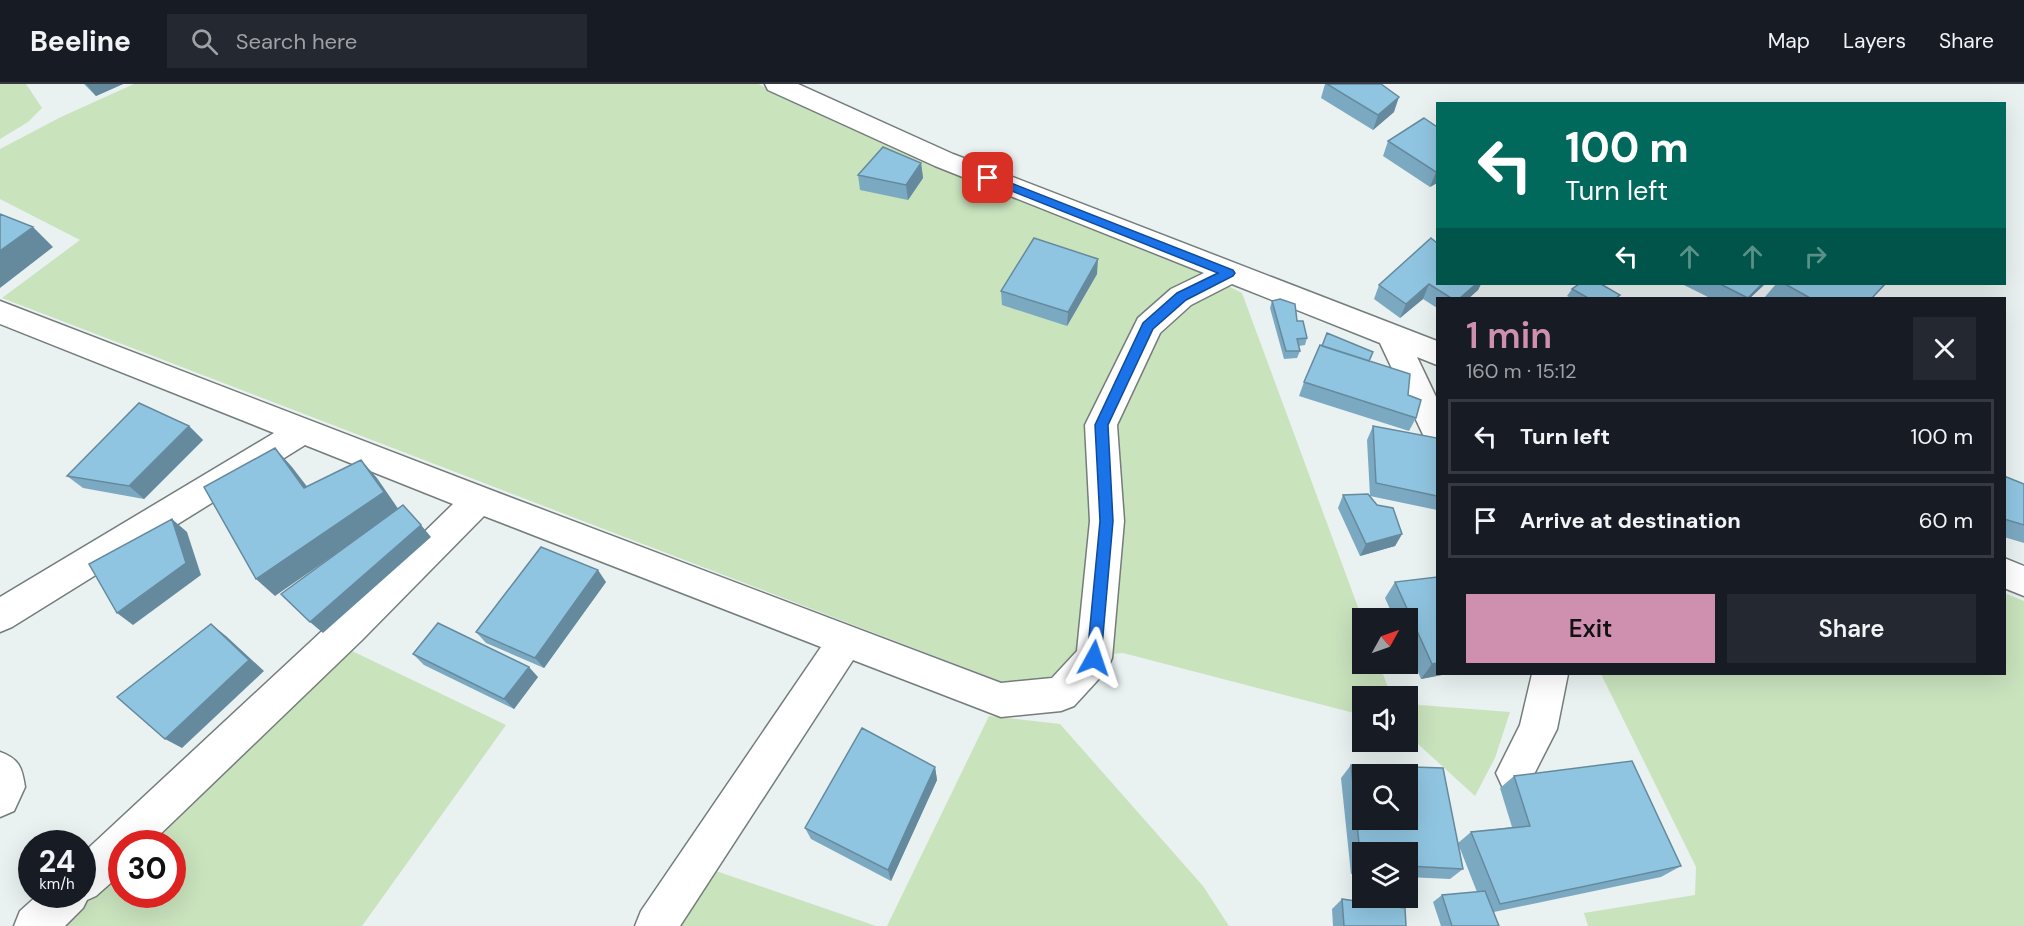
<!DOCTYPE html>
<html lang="en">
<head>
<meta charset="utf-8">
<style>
  body { margin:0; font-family:"DM Sans",sans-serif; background:#242831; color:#f1f3f6; height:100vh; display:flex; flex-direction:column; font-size:22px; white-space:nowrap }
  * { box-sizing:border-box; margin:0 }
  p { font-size:20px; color:#9ea1a6 }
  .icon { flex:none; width:33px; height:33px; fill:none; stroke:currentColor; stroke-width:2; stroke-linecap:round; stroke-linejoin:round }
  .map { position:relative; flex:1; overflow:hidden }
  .sheet { position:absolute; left:1436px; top:213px; width:570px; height:378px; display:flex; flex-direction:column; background:#171b24; border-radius:0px; box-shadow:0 6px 24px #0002 }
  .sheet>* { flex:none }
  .guide { position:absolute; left:1436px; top:18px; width:570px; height:183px; border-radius:0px; box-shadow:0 6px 24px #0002; background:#00695c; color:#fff; overflow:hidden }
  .needle { width:39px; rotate:50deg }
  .controls { position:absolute; left:1352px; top:524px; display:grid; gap:12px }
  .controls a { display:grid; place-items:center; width:66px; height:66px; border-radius:0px; background:#171b24; box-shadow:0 6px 24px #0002; font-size:30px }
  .speed { position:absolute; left:18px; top:746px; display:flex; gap:12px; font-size:30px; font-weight:700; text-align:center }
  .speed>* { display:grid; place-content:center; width:78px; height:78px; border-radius:50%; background:#171b24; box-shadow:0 6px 24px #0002; line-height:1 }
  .speed small { font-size:15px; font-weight:400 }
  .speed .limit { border:9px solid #d22; background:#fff; color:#111 }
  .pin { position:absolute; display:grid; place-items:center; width:51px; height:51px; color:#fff; margin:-26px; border-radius:12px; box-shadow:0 3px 9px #0006 }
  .me { position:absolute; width:66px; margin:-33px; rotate:5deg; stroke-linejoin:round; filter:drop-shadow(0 0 4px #0008) }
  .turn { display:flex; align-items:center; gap:21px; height:126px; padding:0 30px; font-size:27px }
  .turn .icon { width:78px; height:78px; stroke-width:2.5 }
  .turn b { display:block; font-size:42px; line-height:51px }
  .lanes { display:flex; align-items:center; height:57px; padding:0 30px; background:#0003; justify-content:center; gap:30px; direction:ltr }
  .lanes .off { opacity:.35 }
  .round { display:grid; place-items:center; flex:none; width:63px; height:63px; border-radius:0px; background:#242831 }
  .headline { display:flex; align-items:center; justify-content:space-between; height:102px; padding:0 30px }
  h1 { font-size:36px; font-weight:600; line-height:45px; color:#cf90af }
  .action { display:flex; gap:12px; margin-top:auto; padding:12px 30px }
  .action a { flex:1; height:69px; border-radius:0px; background:#cf90af; color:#111; font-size:24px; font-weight:600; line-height:69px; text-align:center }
  .action a+a { background:#242831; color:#f1f3f6 }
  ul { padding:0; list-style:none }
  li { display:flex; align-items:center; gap:18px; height:75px; margin:0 12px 9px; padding:0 18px; border:3px solid #363941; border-radius:0px }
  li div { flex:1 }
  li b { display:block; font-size:22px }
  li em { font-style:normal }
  header { display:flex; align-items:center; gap:36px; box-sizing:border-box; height:84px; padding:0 30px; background:#171b24; border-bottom:2px solid #363941 }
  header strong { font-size:28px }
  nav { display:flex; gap:33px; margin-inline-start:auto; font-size:21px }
  .search { width:420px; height:54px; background:#242831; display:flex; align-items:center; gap:15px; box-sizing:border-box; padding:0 21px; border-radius:0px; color:#9ea1a6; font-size:22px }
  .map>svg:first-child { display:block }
  .green { fill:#c9e3bd }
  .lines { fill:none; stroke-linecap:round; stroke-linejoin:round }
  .minor-casing { stroke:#757c7c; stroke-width:3 }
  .minor { fill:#fff; fill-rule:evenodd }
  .wall { fill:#7ca9c2 }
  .shaded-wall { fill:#658a9e }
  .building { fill:#90c5e1; stroke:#658a9e; stroke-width:1.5; fill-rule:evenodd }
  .route { fill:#1a73e8; stroke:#114b97; stroke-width:1.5 }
</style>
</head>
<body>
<header>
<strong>Beeline</strong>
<div class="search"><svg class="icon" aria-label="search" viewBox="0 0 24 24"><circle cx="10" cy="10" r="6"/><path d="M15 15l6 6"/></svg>Search here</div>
<nav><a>Map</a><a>Layers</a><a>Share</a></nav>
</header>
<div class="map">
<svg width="2024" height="842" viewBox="0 0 2024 842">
  <rect width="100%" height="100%" fill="#e9f1f1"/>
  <path class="green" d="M 0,0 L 26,0 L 42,24 L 28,38 L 0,55 Z
    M 134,0 L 758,0 L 846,40 L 1186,181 L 1242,209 L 1362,534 L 1362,579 L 1379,579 L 1391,612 L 1362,612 L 1362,631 L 1123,569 L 1073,574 L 1049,594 L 1010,601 L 2,214 L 80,156 L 0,115 L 0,65 L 61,33 Z
    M 2004,509 L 2024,517 L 2024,842 L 1588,842 L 1584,829 L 1695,811 L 1696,783 L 1601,590 L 2004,590 Z
    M 350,566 L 506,641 L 362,842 L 53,842 L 121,779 L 122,810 L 172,810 L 172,759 L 143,759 Z
    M 1407,620 L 1510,628 L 1495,674 L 1475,712 L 1407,650 Z
    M 989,632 L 1060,640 L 1203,802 L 1229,842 L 887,842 Z
    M 713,786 L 876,842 L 674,842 Z"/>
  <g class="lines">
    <g class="minor-casing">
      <path id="minor" d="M 765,0 L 798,0 L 953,70 L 1437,257 L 1437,281 L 1417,273 L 1437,315 L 1437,361 L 1426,357 L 1380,259 L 1232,200 L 1191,221 L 1160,249 L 1117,341 L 1124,437 L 1112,574 L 1107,586 L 1074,622 L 1061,627 L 1001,633 L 853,576 L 680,842 L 635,842 L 641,827 L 821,563 L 484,432 L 362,556 L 151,759 L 122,759 L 122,789 L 96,812 L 87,816 L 83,824 L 65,842 L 14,842 L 20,827 L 39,810 L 82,810 L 82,770 L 336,534 L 453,420 L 305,361 L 12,543 L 0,548 L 0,513 L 274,349 L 0,240 L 0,217 L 491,406 L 1001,599 L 1052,594 L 1077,567 L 1090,437 L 1085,341 L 1138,234 L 1171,205 L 1204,189 L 935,82 L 768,6 Z
        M 2004,474 L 2024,482 L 2024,512 L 2004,504 Z
        M 1532,590 L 1568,590 L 1557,645 L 1528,702 L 1515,707 L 1502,702 L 1496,689 L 1520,641 Z
        M 0,668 C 19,675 22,683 25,703 L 14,727 L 0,733 Z"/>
    </g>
    <use href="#minor" class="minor"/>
  </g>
  <path class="wall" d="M 84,0 L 123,0 L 96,12 Z
    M 1325,0 L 1381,0 L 1394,28 L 1373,46 L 1321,14 Z
    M 1437,43 L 1437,99 L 1430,103 L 1383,72 L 1388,57 Z
    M 921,79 L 923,94 L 908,116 L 860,106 L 858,91 Z
    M 1097,190 L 1067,242 L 1002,221 L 1001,207 Z
    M 1437,200 L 1481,200 L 1478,206 L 1469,214 L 1437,214 L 1437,224 L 1423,215 L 1400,234 L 1374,215 L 1379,201 Z
    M 1682,200 L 1765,200 L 1750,214 L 1710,214 Z
    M 1776,200 L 1886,200 L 1872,214 L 1764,214 Z
    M 1572,205 L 1618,214 L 1571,214 L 1567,212 Z
    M 1272,217 L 1297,237 L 1307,254 L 1305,261 L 1299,262 L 1300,267 L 1297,274 L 1284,275 L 1270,224 Z
    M 1322,262 L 1369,277 L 1408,311 L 1416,334 L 1409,347 L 1299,312 L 1304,298 Z
    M 189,342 L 203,356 L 144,415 L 83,404 L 67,392 Z
    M 1373,342 L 1437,354 L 1437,426 L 1370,412 L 1367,356 Z
    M 2004,392 L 2024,400 L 2024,459 L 2004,453 Z
    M 1343,411 L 1377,421 L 1402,450 L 1395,462 L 1360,472 L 1338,424 Z
    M 606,498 L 544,584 L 486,559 L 476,548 Z
    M 1395,498 L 1437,590 L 1447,590 L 1421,595 L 1407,563 L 1407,534 L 1394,534 L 1385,514 Z
    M 413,570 L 538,593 L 514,625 L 424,581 Z
    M 1351,681 L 1458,759 L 1471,748 L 1512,743 L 1500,704 L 1514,692 L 1681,782 L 1661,793 L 1494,828 L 1499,842 L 1441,842 L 1433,818 L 1442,811 L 1477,808 L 1459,762 L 1463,785 L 1450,795 L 1407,793 L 1407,768 L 1362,768 L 1362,790 L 1351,790 L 1341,694 Z
    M 935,683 L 937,696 L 891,797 L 811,755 L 805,744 Z
    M 1342,815 L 1406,842 L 1333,842 L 1332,825 Z"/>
  <path class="shaded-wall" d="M 86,0 L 123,0 L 96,12 Z
    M 1399,13 L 1394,28 L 1373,46 L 1378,31 Z
    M 921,79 L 923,94 L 908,116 L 906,101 Z
    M 1436,88 L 1437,88 L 1437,99 L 1430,103 Z
    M 33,143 L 53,163 L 0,204 L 0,167 Z
    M 1098,175 L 1097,190 L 1067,242 L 1068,228 Z
    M 1429,200 L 1423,215 L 1400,234 L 1406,220 Z
    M 1476,200 L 1481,200 L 1478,206 L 1469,214 L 1460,214 Z
    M 1762,200 L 1765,200 L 1750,214 L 1748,214 Z
    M 189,342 L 203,356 L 144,415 L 129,402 Z
    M 275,364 L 292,383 L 322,422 L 304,404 Z
    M 361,376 L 377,394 L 399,426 L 275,512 L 256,495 Z
    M 172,435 L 187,448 L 201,491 L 133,541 L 117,529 Z
    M 421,441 L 431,453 L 323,549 L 310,538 Z
    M 1402,450 L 1395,462 L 1360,472 L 1366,460 Z
    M 598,486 L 606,498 L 544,584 L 535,574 Z
    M 211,540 L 226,552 L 264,587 L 182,664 L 165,655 Z
    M 1437,579 L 1437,590 L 1447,590 L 1421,595 L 1432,580 Z
    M 529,583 L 538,593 L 514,625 L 504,615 Z
    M 935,683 L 937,696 L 891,797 L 888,786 Z"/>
  <path class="building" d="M 1327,0 L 1381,0 L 1399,13 L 1378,31 Z
    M 1424,34 L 1437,43 L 1437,88 L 1436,88 L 1388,57 Z
    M 883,63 L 921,79 L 906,101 L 858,91 Z
    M 0,130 L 33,143 L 0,167 Z
    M 1034,154 L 1098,175 L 1068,228 L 1001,207 Z
    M 1431,154 L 1437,159 L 1437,200 L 1476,200 L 1460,214 L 1451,214 L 1429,200 L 1406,220 L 1379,201 Z
    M 1579,200 L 1601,200 L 1620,211 L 1616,214 L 1588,214 L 1572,205 Z
    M 1720,200 L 1762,200 L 1748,214 Z
    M 1785,200 L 1885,200 L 1872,214 L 1810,214 Z
    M 1280,215 L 1295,220 L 1297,237 L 1303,237 L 1307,254 L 1297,255 L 1300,267 L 1286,267 L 1272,217 Z
    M 1327,249 L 1373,268 L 1369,277 L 1322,262 Z
    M 1320,261 L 1410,290 L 1408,311 L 1421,316 L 1416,334 L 1304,298 Z
    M 139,319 L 189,342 L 129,402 L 67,392 Z
    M 1373,342 L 1437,354 L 1437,412 L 1376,399 Z
    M 275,364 L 304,404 L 361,376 L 384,408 L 256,495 L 204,403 Z
    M 2004,392 L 2024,400 L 2024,441 L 2004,435 Z
    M 1368,410 L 1377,421 L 1393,424 L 1402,450 L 1366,460 L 1343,411 Z
    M 403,421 L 421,441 L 310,538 L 281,510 Z
    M 172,435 L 186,479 L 117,529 L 89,480 Z
    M 541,463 L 598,486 L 535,574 L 476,548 Z
    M 1437,493 L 1437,579 L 1432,580 L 1395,498 Z
    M 438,539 L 529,583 L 504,615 L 413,570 Z
    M 211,540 L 249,576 L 165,655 L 117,613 Z
    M 862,644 L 935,683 L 888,786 L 805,744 Z
    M 1632,677 L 1681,782 L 1500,820 L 1471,748 L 1530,742 L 1514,692 Z
    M 1351,681 L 1443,684 L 1463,785 L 1407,782 L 1407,768 L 1362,768 L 1362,779 L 1361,779 ZM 1362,690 L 1407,690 L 1407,735 L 1362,735 Z
    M 1485,807 L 1499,842 L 1452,842 L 1442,811 Z
    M 1342,815 L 1405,824 L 1406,842 L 1344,842 Z"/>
  <path class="route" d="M 988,90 L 1233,186 L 1235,189 L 1233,192 L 1186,216 L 1153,245 L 1108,341 L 1113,437 L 1101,574 L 1099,579 L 1094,581 L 1089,579 L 1087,574 L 1100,437 L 1095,341 L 1143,239 L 1177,209 L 1218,189 L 984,96 L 984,91 Z"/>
</svg>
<div class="controls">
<a><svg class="needle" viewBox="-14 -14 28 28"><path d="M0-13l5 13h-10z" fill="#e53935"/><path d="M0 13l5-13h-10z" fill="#9ea1a6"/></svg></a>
<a><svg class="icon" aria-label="sound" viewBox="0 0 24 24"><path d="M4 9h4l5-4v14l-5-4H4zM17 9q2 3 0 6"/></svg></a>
<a><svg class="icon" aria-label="search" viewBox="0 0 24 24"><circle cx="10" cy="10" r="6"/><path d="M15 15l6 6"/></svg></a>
<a><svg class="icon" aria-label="layers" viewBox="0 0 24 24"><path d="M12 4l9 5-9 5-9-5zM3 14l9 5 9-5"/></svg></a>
</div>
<div class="speed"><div>24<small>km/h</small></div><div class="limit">30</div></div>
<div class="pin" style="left:988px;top:94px;background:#d93025"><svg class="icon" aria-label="arrive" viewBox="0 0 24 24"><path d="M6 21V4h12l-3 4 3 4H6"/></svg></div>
<svg class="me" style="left:1094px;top:574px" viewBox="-20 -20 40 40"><path d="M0-17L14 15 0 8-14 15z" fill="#1a73e8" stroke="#fff" stroke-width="4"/></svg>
<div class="guide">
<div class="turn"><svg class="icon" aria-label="left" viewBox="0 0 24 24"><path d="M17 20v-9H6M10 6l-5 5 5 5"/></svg><div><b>100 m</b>Turn left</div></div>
<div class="lanes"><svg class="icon" aria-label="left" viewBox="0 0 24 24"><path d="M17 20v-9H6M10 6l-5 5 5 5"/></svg><svg class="icon off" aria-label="ahead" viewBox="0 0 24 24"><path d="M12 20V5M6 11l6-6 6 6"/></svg><svg class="icon off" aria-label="ahead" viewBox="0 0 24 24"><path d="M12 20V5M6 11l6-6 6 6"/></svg><svg class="icon off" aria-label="right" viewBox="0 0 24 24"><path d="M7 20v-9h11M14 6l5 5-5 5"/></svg></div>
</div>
<section class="sheet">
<div class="headline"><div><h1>1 min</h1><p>160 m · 15:12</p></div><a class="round"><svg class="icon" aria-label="close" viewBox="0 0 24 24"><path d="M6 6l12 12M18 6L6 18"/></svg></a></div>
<ul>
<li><svg class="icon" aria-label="left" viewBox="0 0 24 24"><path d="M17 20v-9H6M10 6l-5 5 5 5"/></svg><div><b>Turn left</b></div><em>100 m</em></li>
<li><svg class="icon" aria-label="arrive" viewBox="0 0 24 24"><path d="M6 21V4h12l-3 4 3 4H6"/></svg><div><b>Arrive at destination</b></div><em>60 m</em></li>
</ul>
<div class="action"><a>Exit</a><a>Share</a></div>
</section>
</div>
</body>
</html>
